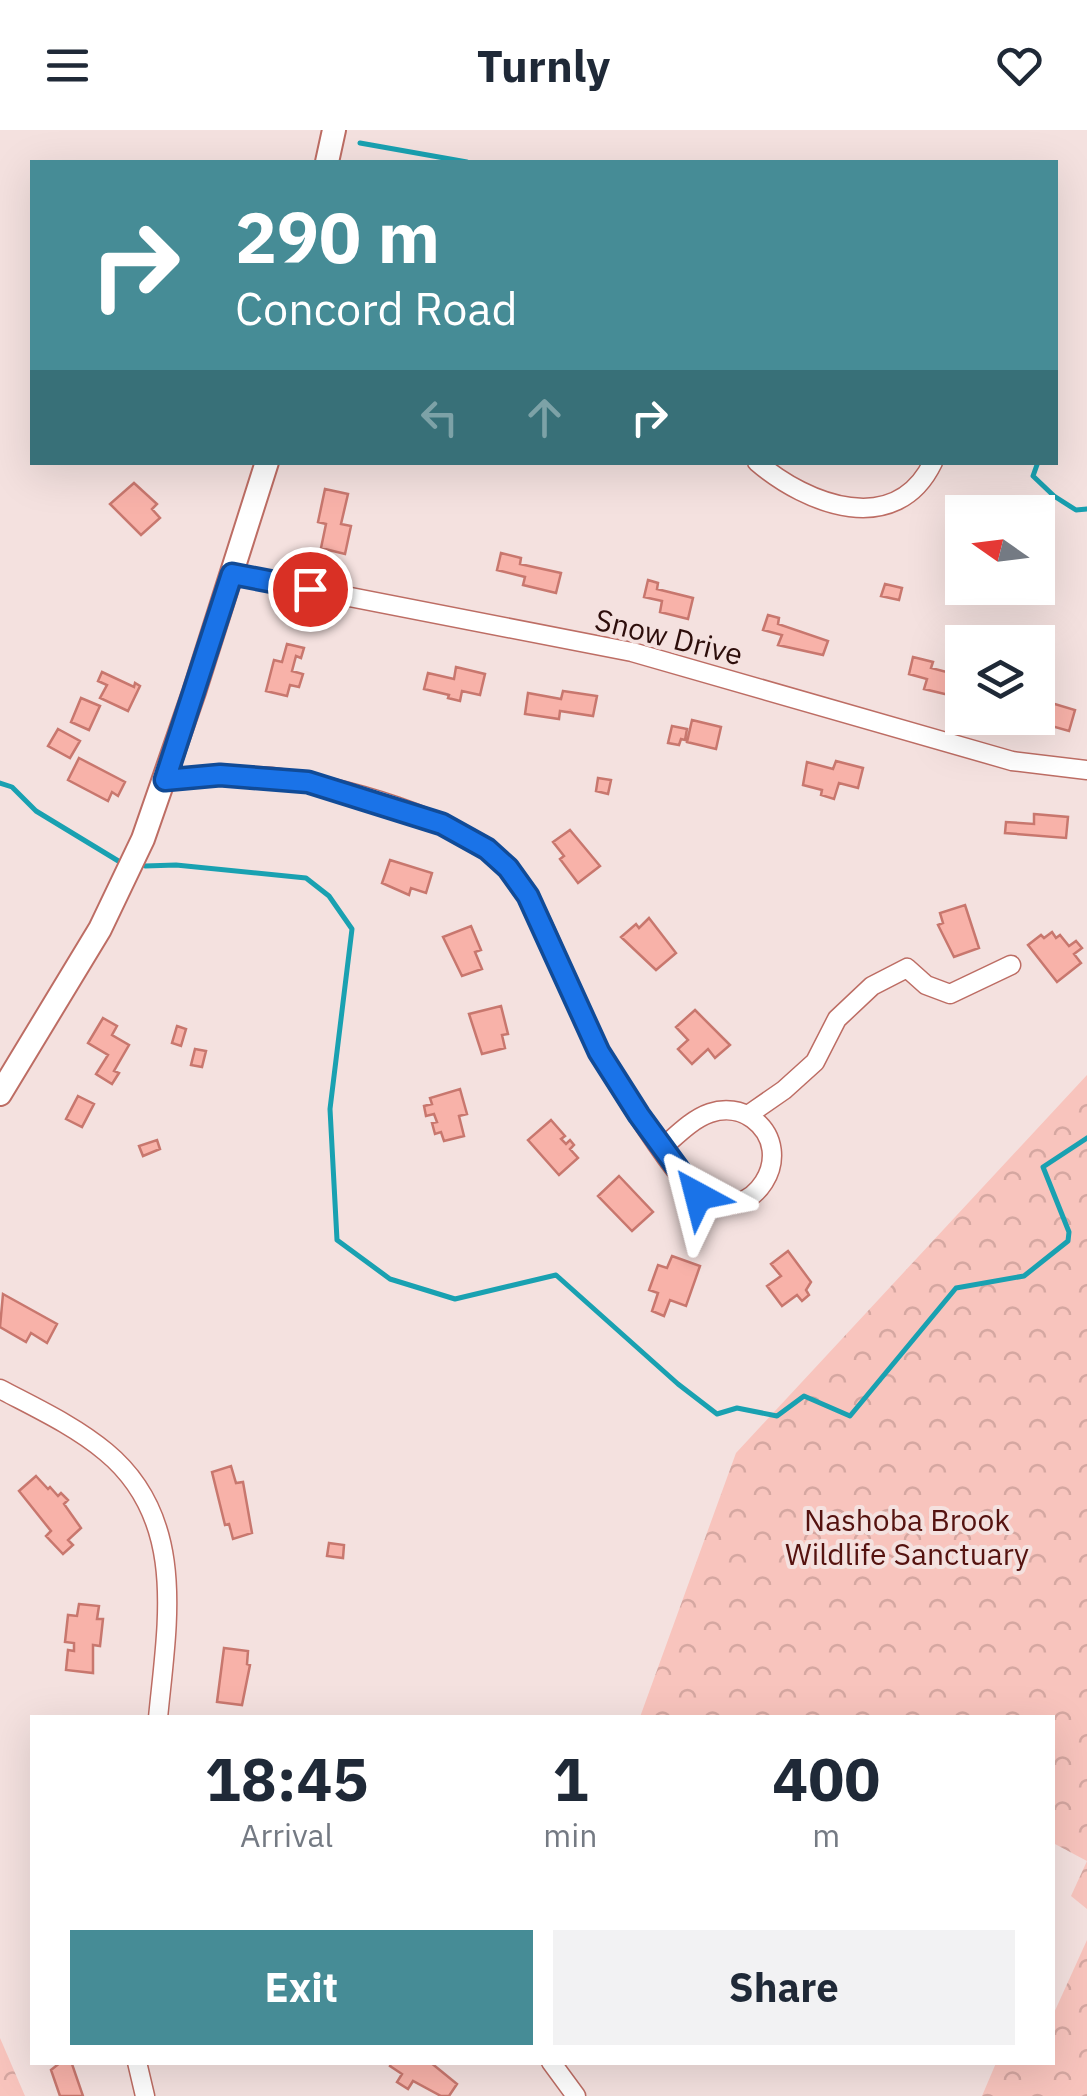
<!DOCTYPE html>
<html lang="en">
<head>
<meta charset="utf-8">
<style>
  body { margin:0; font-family:"IBM Plex Sans",sans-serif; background:#f2f2f3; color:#1f2937; height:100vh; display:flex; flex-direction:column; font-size:38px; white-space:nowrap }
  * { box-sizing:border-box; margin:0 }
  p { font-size:32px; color:#747a83 }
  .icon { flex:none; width:55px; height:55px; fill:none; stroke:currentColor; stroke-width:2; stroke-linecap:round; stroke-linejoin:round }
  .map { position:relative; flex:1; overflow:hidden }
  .drawer { position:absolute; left:30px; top:1585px; width:1025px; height:350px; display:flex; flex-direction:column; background:#fff; border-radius:0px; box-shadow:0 10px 40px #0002 }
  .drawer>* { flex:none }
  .banner { position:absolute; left:30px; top:30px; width:1028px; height:305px; border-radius:0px; box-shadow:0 10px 40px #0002; background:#468c96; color:#fff; overflow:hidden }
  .needle { width:65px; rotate:284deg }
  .controls { position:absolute; left:945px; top:365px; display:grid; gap:20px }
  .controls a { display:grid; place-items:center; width:110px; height:110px; border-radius:0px; background:#fff; box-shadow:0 10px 40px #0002; font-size:50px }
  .pin { position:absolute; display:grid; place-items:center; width:85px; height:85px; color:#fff; margin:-42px; border:5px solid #fff; border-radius:50%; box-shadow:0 2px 10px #0007 }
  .me { position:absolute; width:110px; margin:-55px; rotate:322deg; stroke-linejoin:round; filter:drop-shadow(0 0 8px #0008) }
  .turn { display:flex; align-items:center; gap:35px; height:210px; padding:0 40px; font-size:45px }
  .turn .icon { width:130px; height:130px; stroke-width:2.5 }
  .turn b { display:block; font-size:70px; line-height:85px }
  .lanes { display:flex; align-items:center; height:95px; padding:0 40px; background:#0003; justify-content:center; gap:50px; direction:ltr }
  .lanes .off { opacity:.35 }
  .eta { display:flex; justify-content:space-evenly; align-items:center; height:170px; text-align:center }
  .eta b { font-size:60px; font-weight:700; line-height:70px }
  .cta { display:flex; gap:20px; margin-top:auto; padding:20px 40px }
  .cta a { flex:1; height:115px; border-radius:0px; background:#468c96; color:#fff; font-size:40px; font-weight:700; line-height:115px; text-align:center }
  .cta a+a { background:#f2f2f3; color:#1f2937 }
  header { display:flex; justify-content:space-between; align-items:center; height:130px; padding:0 40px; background:#fff; font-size:45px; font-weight:700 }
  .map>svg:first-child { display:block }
  .park { fill:url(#park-crowns) }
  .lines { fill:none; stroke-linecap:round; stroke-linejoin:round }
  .stream { stroke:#19a1b1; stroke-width:5 }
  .building { fill:#f8b2a9; stroke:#c8776e; stroke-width:2.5 }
  .minor-casing { stroke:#bd6d64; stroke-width:21 }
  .major-casing { stroke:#bd6d64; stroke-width:26 }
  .minor { stroke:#fff; stroke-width:18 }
  .major { stroke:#fff; stroke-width:22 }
  .route-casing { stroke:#114b97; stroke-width:25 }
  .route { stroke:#1a73e8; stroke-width:18 }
  .labels { text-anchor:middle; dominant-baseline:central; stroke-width:8; stroke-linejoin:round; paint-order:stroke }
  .street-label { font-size:30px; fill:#2d0e0b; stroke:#f4e1df }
  .park-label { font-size:30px; fill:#55120f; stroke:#f4e1df }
</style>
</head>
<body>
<header><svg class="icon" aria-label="menu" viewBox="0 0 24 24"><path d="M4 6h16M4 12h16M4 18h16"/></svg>Turnly<svg class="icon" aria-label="heart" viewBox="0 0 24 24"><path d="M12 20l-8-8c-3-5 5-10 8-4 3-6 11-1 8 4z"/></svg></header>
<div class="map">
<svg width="1087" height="1966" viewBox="0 0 1087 1966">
  <defs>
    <pattern id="park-crowns" width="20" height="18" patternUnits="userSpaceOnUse" patternTransform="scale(2.5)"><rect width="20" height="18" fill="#f8c4bd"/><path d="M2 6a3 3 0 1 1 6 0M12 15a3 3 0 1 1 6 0" fill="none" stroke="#d5a7a1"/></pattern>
  </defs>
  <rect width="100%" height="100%" fill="#f4e1df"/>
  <path class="park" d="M 1087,945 L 1087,1779 L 1071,1766 L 1087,1731 L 1053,1713 L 1052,1588 L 640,1587 L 736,1323 Z
    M 1087,1810 L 1087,1966 L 982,1966 L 996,1933 L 1052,1932 L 1053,1885 Z
    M 0,1908 L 25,1966 L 0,1966 Z"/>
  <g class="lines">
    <path class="stream" d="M 360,13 L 467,32
      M 1038,332 L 1033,346 L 1054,366 L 1076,380 L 1087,379
      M 0,653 L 12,657 L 36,681 L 120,732
      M 145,736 L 176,735 L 306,748 L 329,766 L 352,799 L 330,979 L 337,1110 L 390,1149 L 455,1169 L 556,1145 L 678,1254 L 717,1284 L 737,1278 L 777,1286 L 804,1266 L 850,1286 L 956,1158 L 1024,1146 L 1068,1111 L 1069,1102 L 1043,1037 L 1087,1008"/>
  </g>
  <path class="building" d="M 134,353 L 157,374 L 152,379 L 160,388 L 141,405 L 110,374 Z
    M 325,359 L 348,364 L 341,394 L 351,396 L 345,424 L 321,418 L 326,394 L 318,392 Z
    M 501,423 L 521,428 L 520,434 L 561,443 L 556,463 L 523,455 L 525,447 L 497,440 Z
    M 648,450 L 658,453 L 657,459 L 693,468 L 688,489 L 660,482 L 662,471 L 644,467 Z
    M 885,454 L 902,458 L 899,470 L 881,466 Z
    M 768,485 L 779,488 L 778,494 L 828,511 L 823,525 L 778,515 L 782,505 L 763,500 Z
    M 287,514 L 304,518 L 301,528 L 296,526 L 292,541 L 303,544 L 299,557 L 290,555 L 287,566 L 266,561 L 274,530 L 282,532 Z
    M 913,527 L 933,532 L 931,538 L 958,545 L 953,566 L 924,559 L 927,549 L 909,544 Z
    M 456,537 L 485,544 L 480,565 L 462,561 L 460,571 L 448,568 L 449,565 L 424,559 L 428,543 L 454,549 Z
    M 102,542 L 134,557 L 135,553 L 140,556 L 128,581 L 100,568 L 107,555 L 98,551 Z
    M 563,561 L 597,566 L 593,586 L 560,581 L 559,589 L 525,584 L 528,563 L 561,569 Z
    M 81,568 L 100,576 L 89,600 L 71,592 Z
    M 1038,569 L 1075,580 L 1069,601 L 1037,592 L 1040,581 Z
    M 692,590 L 721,597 L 716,619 L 687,612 Z
    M 672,596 L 687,599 L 685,610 L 681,609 L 679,615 L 668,613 Z
    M 58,599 L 80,611 L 70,628 L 48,616 Z
    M 79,628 L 125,652 L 118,666 L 112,662 L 108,671 L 68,650 Z
    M 836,631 L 863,638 L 858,658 L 839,653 L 834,669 L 821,665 L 822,660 L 803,655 L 807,632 L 833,639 Z
    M 598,648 L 611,650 L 608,664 L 596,661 Z
    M 1034,684 L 1068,687 L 1066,708 L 1005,703 L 1006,692 L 1034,694 Z
    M 570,700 L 600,736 L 578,753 L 560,729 L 564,726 L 553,712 Z
    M 390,730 L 432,743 L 426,763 L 411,758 L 409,765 L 382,753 Z
    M 965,775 L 979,818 L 954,827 L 938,795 L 943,793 L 940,783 Z
    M 649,788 L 676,823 L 656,840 L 621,807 L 636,794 L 639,798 Z
    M 471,796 L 481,820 L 475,822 L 482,839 L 462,846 L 443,807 Z
    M 1052,802 L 1056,808 L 1060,805 L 1069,816 L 1076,811 L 1082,818 L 1074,824 L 1081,833 L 1057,852 L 1028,815 L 1041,805 L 1044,808 Z
    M 501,876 L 508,904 L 502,905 L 505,918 L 482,924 L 469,884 Z
    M 695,880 L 730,915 L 715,928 L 708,919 L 692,934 L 678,919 L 688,910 L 676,897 Z
    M 103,888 L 117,896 L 112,905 L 129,915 L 114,941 L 119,943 L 112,954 L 96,944 L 108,925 L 88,913 Z
    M 177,896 L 186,899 L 181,916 L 172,913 Z
    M 195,919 L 206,921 L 202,937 L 191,935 Z
    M 460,959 L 467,984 L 459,986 L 464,1006 L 444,1011 L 441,1002 L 435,1004 L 432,993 L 437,992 L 434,984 L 426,986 L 424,976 L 432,974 L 430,968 Z
    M 78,966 L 94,974 L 82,997 L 66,989 Z
    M 551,990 L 565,1006 L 561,1009 L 566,1014 L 570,1010 L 574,1015 L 570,1019 L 578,1028 L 559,1045 L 528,1010 Z
    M 157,1010 L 160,1019 L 143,1026 L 139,1016 Z
    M 619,1046 L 653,1082 L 632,1101 L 598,1066 Z
    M 788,1121 L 811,1152 L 806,1160 L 809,1165 L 802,1171 L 797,1165 L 782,1176 L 767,1156 L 781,1146 L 771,1134 Z
    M 672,1126 L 700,1136 L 686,1176 L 670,1170 L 664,1186 L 652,1181 L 658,1163 L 649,1160 L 658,1135 L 667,1138 Z
    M 3,1164 L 57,1194 L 47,1213 L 31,1203 L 26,1212 L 0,1197 Z
    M 231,1336 L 236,1353 L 243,1352 L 252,1403 L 233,1409 L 229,1394 L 225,1395 L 212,1342 Z
    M 36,1346 L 48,1359 L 50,1357 L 58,1366 L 61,1363 L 68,1370 L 64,1374 L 81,1398 L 68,1410 L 73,1415 L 63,1424 L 46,1406 L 51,1401 L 19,1361 Z
    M 329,1413 L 344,1415 L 343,1428 L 327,1426 Z
    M 79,1474 L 99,1476 L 97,1489 L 103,1489 L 100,1516 L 93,1515 L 93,1543 L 66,1540 L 68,1520 L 74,1521 L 74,1513 L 65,1512 L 68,1485 L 77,1486 Z
    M 224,1518 L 248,1521 L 247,1534 L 250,1535 L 242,1575 L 217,1572 Z
    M 61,1932 L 72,1934 L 83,1966 L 60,1966 L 51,1940 Z
    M 392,1932 L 430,1932 L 457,1954 L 449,1966 L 441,1966 L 413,1951 L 408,1959 L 397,1952 L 402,1944 L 390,1936 Z"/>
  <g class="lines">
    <g class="minor-casing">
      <path id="minor" d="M 757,332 C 807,375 896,409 933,332
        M 232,444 L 632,522 L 1012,631 L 1087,640
        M 165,650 C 201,647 235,644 271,647 C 336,654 462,688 508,738 C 545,779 570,868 598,920 C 614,949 678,1054 702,1068 C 753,1097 799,1023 753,989 C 741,980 725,978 710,983 C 692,989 676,1006 662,1018
        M 748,985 L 784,960 L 815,932 L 837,889 L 872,856 L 907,838 L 926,855 L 950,864 L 1011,835
        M 0,1259 C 36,1278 75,1296 106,1322 C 188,1390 167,1494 158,1588
        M 137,1932 L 145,1966
        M 551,1932 L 576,1966"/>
    </g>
    <g class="major-casing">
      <path id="major" d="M 327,32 L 334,0
        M 0,964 L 100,799 L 143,709 L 194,562 L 267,332"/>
    </g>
    <use href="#minor" class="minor"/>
    <use href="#major" class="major"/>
  </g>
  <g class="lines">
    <g class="route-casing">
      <path id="route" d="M 310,459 L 232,444 L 165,650 L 220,645 L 308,652 L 442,694 L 487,719 L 508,738 L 528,766 L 599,922 L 639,985 L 698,1066"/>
    </g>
    <use href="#route" class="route"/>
  </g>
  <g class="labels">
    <g class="street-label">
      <text transform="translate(669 506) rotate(14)">Snow Drive</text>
    </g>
    <g class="park-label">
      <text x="907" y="1389">Nashoba Brook<tspan x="907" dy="34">Wildlife Sanctuary</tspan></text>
    </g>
  </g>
</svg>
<div class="controls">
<a><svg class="needle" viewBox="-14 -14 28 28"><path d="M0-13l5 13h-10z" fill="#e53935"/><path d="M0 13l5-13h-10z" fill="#747a83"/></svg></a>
<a><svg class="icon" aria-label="layers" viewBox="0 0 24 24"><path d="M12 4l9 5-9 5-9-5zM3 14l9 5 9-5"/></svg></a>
</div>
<div class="pin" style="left:310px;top:459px;background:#d93025"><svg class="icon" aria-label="arrive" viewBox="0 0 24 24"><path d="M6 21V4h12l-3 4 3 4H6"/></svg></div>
<svg class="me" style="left:698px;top:1066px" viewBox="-20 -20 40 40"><path d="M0-17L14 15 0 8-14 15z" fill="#1a73e8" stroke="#fff" stroke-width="4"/></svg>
<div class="banner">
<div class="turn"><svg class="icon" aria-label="right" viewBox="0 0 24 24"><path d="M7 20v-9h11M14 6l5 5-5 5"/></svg><div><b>290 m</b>Concord Road</div></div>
<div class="lanes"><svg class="icon off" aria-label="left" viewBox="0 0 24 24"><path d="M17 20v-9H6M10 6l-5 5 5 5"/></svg><svg class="icon off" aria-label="ahead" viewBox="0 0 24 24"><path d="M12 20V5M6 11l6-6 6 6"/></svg><svg class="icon" aria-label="right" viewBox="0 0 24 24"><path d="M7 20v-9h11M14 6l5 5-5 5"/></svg></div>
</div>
<section class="drawer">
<div class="eta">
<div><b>18:45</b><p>Arrival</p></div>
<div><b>1</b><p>min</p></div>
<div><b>400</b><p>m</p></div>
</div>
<div class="cta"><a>Exit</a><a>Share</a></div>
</section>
</div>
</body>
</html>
